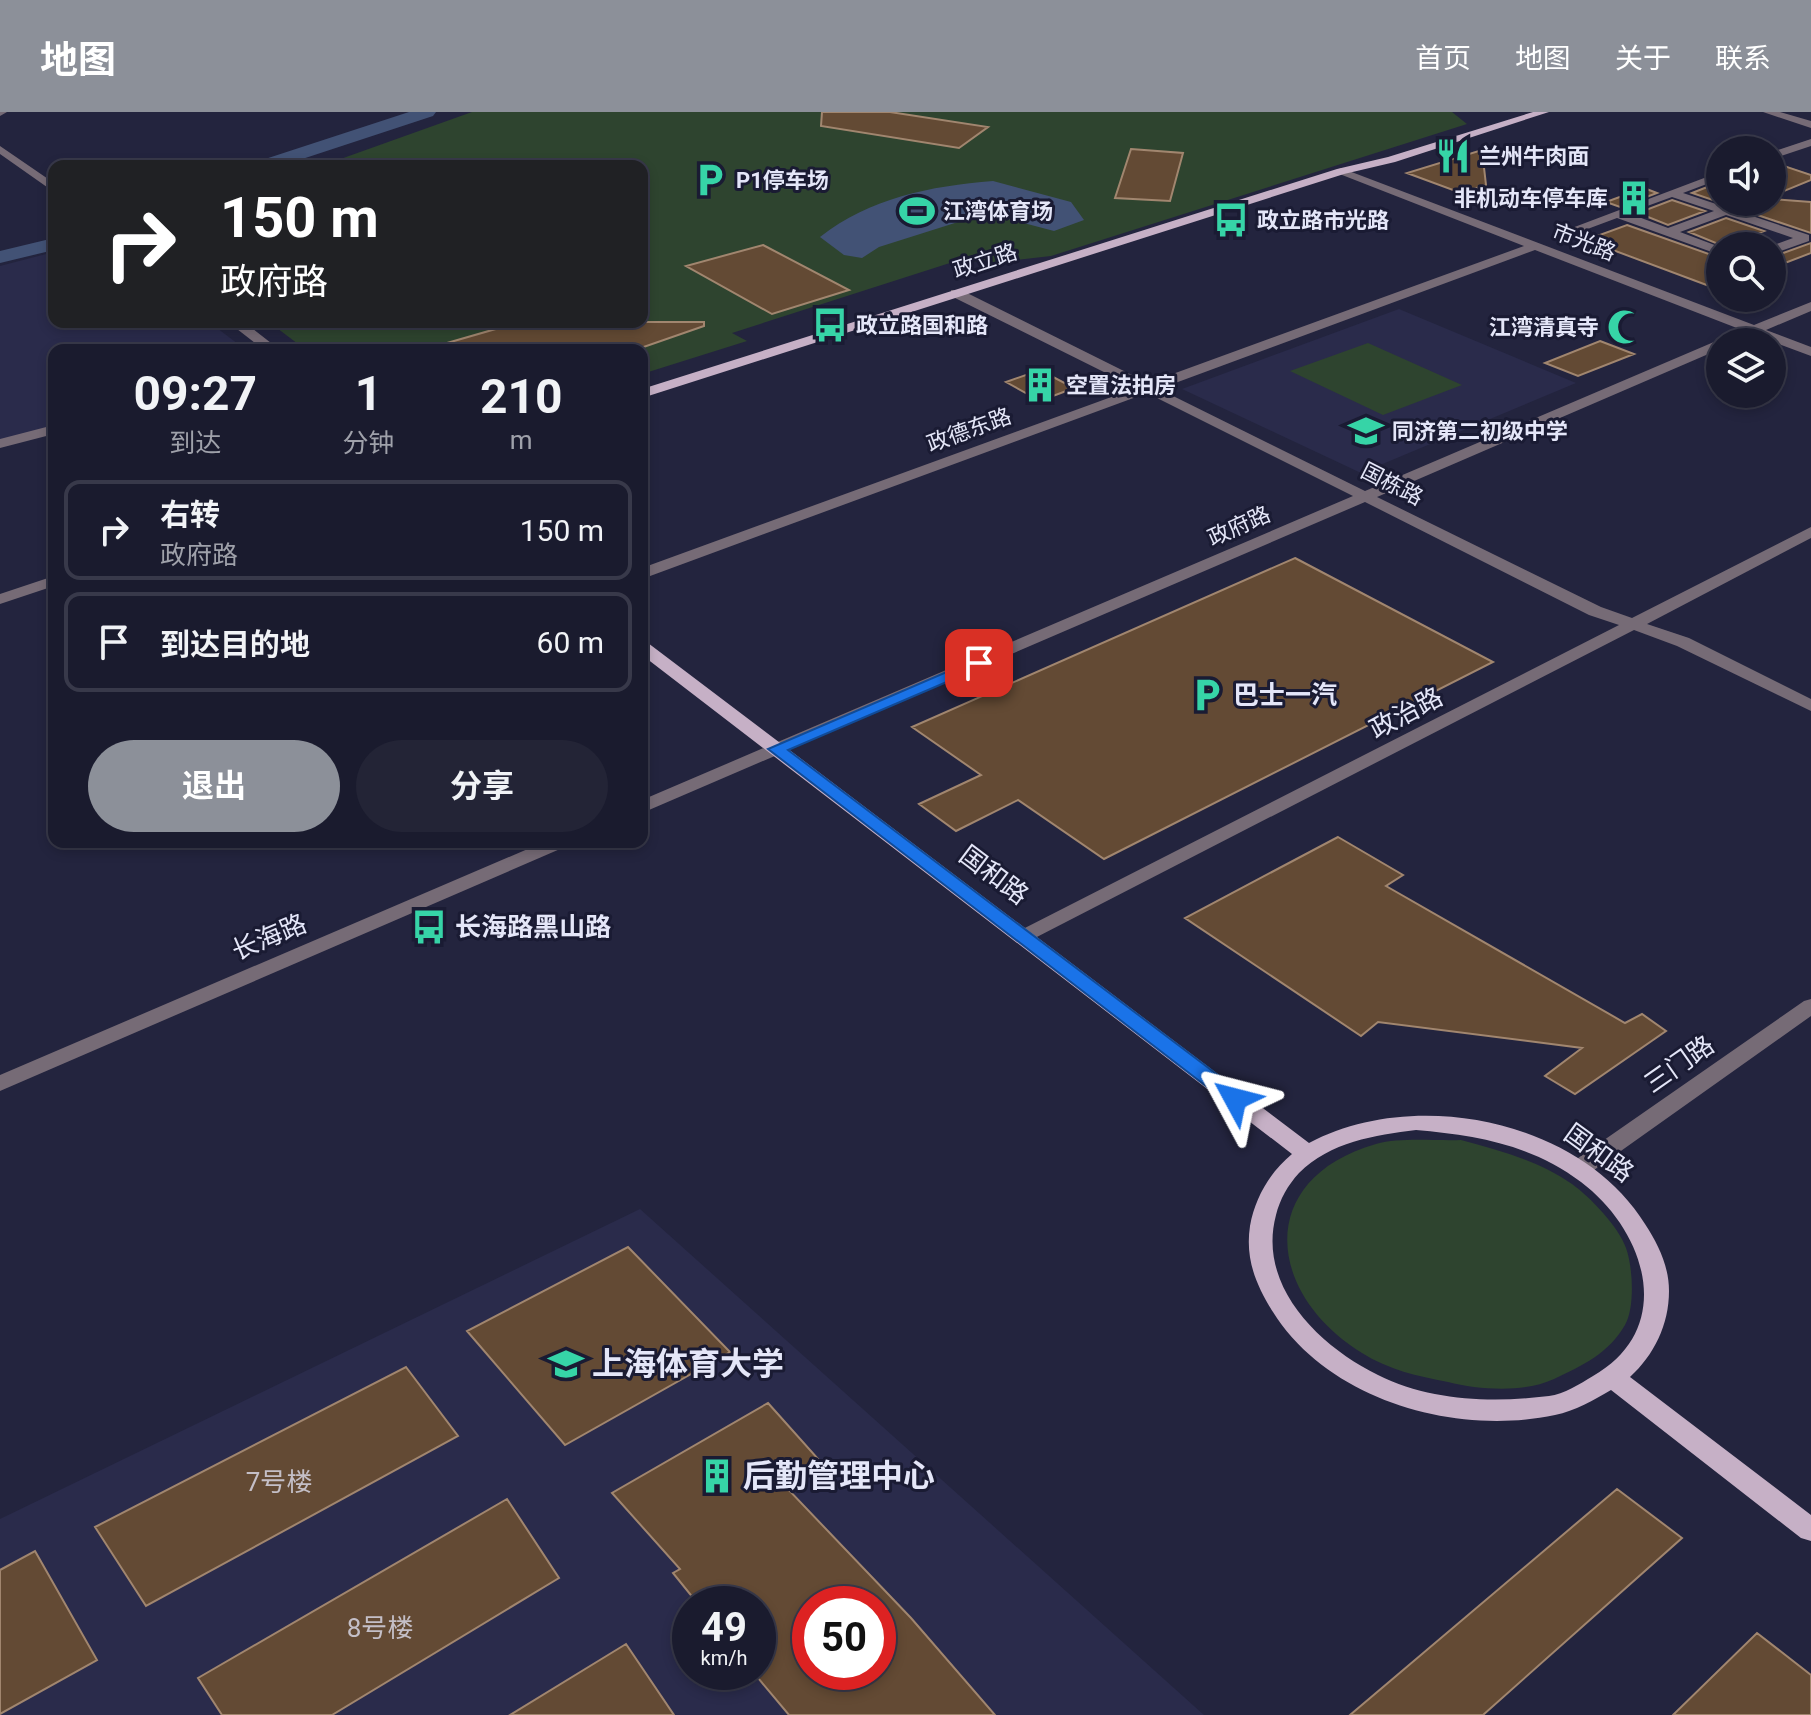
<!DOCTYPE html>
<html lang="zh">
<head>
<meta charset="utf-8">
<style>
  body { margin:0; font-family:Roboto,"Noto Sans SC",sans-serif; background:#232436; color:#f1f3f6; height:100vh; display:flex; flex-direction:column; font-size:30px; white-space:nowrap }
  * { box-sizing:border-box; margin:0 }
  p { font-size:26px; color:#9fa1aa }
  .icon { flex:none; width:44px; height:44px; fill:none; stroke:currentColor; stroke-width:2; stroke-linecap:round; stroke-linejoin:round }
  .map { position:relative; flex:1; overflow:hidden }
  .side { position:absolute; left:48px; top:232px; width:600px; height:504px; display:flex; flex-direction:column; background:#1a1b2e; border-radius:16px; box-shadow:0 4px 12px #0003,0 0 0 2px #38394a }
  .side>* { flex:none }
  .top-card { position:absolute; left:48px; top:48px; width:600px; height:168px; border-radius:16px; box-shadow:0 4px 12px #0003,0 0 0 2px #38394a; background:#202124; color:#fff; overflow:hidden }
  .tools { position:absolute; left:1706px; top:24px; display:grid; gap:16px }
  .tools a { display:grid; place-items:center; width:80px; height:80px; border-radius:50%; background:#1a1b2e; box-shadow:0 4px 12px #0003,0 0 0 2px #38394a; font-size:40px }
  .speed { position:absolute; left:672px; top:1474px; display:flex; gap:16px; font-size:40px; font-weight:700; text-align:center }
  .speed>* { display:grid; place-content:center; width:104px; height:104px; border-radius:50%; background:#1a1b2e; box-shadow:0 4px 12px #0003,0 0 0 2px #38394a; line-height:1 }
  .speed small { font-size:20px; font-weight:400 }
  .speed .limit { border:12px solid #d22; background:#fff; color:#111 }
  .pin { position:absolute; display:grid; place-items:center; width:68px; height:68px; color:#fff; margin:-34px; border-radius:16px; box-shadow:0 4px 12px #0006 }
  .me { position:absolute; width:88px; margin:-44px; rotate:308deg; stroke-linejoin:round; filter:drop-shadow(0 0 6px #0008) }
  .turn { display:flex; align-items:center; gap:28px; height:168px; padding:0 40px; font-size:36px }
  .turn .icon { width:104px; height:104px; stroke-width:2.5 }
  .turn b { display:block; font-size:56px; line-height:68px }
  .eta { display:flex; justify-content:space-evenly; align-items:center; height:136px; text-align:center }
  .eta b { font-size:48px; font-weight:700; line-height:56px }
  .cta { display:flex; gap:16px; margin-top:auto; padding:16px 40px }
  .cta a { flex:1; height:92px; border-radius:48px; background:#8c9099; color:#fff; font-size:32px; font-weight:700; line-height:92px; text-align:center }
  .cta a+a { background:#232436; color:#f1f3f6 }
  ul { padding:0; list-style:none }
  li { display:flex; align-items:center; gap:24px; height:100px; margin:0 16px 12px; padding:0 24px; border:4px solid #38394a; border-radius:16px }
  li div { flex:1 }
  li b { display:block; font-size:30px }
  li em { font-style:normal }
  header { display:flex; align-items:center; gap:48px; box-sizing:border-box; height:112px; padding:0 40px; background:#8c9099; color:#fff }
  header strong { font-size:38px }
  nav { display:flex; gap:44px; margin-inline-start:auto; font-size:28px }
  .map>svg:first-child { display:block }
  .built { fill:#2a2b4b; fill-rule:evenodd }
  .green { fill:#2e442f }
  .water { fill:#425275 }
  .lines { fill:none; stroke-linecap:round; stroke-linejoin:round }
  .canal { fill:#425275; fill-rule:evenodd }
  .building { fill:#634a34; stroke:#a1866f; stroke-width:2; fill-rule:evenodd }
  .minor { fill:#766b76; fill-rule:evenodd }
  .major { fill:#c6b0c6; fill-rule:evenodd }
  .route { fill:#1a73e8; stroke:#114b97; stroke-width:2 }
  .labels { text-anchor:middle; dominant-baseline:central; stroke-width:6; stroke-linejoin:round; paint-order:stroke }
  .far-poi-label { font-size:22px; font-weight:bold; fill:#e4e6f8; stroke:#1a1b33; text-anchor:start }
  .far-street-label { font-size:22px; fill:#e4e6f8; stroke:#1a1b33 }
  .poi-label { font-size:26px; font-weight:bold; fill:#e4e6f8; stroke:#1a1b33; text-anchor:start }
  .street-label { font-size:26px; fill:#e4e6f8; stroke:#1a1b33 }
  .near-number-label { font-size:26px; fill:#c4bfc7 }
  .near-poi-label { font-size:32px; font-weight:bold; fill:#e4e6f8; stroke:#1a1b33; text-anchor:start }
</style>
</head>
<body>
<header>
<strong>地图</strong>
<nav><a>首页</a><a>地图</a><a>关于</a><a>联系</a></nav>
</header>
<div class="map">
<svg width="1811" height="1603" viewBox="0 0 1811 1603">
  <rect width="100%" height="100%" fill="#23243e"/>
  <path class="built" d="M 54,140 L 54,210 L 209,210 L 246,238 L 54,238 L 54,315 L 0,331 L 0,154 Z
    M 1399,197 L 1576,271 L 1361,361 L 1182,277 Z
    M 640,1097 L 1204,1603 L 0,1603 L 0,1407 ZM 690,1492 L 758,1492 L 758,1560 L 690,1560 ZM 810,1492 L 878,1492 L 878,1560 L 810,1560 Z"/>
  <path class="green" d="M 472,0 L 1452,0 L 1467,12 L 1051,144 L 999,150 L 953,150 L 732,221 L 747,229 L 642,262 L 642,238 L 306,238 L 269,210 L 642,210 L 642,54 L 321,54 Z
    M 1368,231 L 1462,273 L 1383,303 L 1290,259 Z
    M 1461,1028 C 1500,1039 1538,1048 1572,1072 C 1590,1085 1619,1115 1626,1136 C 1633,1155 1635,1196 1625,1213 C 1609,1241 1582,1254 1554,1267 C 1524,1281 1480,1278 1448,1270 C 1417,1264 1389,1258 1362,1241 C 1266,1182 1254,1067 1376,1032 C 1401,1025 1434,1029 1461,1028 Z"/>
  <path class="water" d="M 993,69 L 1071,90 L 1084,108 L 1054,119 L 997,104 L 958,110 L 879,135 L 862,146 L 844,143 L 820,125 C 870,86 930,74 993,69 Z"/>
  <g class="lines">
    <path class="canal" d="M 409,0 L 436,0 L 433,4 L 281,54 L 254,54 L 256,50 Z
      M 54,126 L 54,138 L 0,151 L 0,139 Z"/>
  </g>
  <path class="building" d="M 822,0 L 890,0 L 988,15 L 959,36 L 821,14 Z
    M 1131,37 L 1183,41 L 1170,89 L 1115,86 Z
    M 1482,38 L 1486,73 L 1461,81 L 1407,61 Z
    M 1772,50 L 1811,63 L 1811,68 L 1772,84 Z
    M 1720,70 L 1720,90 L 1772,90 L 1772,87 L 1811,90 L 1811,121 L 1692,81 Z
    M 1644,76 L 1657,81 L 1620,95 L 1606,90 Z
    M 1672,88 L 1705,99 L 1668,113 L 1638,101 Z
    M 1726,106 L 1764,119 L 1723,134 L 1689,120 Z
    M 1627,113 L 1720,146 L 1720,178 L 1586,128 Z
    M 1811,131 L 1811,141 L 1772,156 L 1772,145 Z
    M 763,133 L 849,178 L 772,202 L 686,154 Z
    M 520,210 L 704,210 L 704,214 L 635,238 L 448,238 L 447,231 Z
    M 1600,229 L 1634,242 L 1578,264 L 1545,251 Z
    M 1040,258 L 1074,276 L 1040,289 L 1006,270 Z
    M 1295,446 L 1493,550 L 1104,747 L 1018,688 L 956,719 L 919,692 L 981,663 L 912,615 Z
    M 1338,725 L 1403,763 L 1386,774 L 1625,911 L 1642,902 L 1666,919 L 1575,982 L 1545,964 L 1582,936 L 1378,910 L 1361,924 L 1185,806 Z
    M 628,1135 L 730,1240 L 565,1333 L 467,1219 Z
    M 406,1255 L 458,1324 L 146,1494 L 95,1415 Z
    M 768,1291 L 819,1348 L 783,1372 L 911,1506 L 995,1603 L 789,1603 L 758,1566 L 758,1492 L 698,1492 L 673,1461 L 680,1457 L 612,1381 ZM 810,1492 L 878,1492 L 878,1560 L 810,1560 Z
    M 1617,1377 L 1682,1426 L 1483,1603 L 1350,1603 Z
    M 507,1387 L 559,1466 L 332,1603 L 222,1603 L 198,1566 Z
    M 35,1439 L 97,1548 L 0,1602 L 0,1458 Z
    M 1757,1521 L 1811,1563 L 1811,1603 L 1673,1603 Z
    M 626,1532 L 674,1603 L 510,1603 Z"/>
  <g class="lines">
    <path class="minor" d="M 0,0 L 7,0 L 0,4 Z
      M 1763,0 L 1780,0 L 1811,9 L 1811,16 Z
      M 1811,27 L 1811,34 L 1772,47 L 1772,40 Z
      M 0,34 L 54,71 L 54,80 L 0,42 Z
      M 1341,56 L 1754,213 L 1811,190 L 1811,199 L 1766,218 L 1811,235 L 1811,244 L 1754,223 L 1737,230 L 1720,230 L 1720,237 L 1377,385 L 1601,495 L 1632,506 L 1811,415 L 1811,426 L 1647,512 L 1689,526 L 1811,587 L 1811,599 L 1677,534 L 1634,518 L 1031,828 L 1017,828 L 1014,824 L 1017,820 L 1619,513 L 1589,503 L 1365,390 L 642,701 L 642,688 L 1353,384 L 1147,281 L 642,467 L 642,456 L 1136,276 L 951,184 L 951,178 L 961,178 L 1148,271 L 1524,134 L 1337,61 L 1335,59 ZM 1535,138 L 1742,218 L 1365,379 L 1159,277 Z
      M 1720,60 L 1720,67 L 1683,81 L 1809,123 L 1809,129 L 1772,142 L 1771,134 L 1793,126 L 1726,103 L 1680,120 L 1720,135 L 1720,143 L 1617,106 L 1566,125 L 1556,122 ZM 1672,85 L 1714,99 L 1668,116 L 1628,101 Z
      M 228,210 L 244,210 L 280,238 L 264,238 Z
      M 54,313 L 54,322 L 0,336 L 0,327 Z
      M 54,464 L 54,474 L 0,492 L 0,482 Z
      M 544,730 L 570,730 L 567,734 L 0,979 L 0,963 Z
      M 1811,887 L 1811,904 L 1587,1063 L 1571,1063 L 1568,1057 L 1571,1051 L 1804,889 Z"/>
    <path class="major" d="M 1533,0 L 1549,0 L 1395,50 L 1344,62 L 642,286 L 642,277 L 1337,57 L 1388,45 Z
      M 642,530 L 648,531 L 1309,1031 C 1414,975 1580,1007 1645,1112 C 1658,1132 1669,1154 1669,1179 C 1669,1213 1654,1243 1630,1265 L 1811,1403 L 1811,1429 L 1801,1426 L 1611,1278 C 1594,1288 1575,1299 1555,1303 C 1456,1324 1329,1289 1273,1200 C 1256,1173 1245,1147 1250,1114 C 1255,1086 1270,1060 1292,1042 L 642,543 ZM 1416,1018 C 1475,1023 1533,1033 1581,1070 C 1646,1119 1677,1216 1593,1264 C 1580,1272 1564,1282 1549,1284 C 1492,1291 1430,1289 1378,1263 C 1319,1234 1257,1174 1276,1103 C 1280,1087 1288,1073 1299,1061 C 1330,1030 1375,1023 1416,1018 Z"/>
  </g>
  <path class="route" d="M 979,546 L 984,547 L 984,554 L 788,638 L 1243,982 L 1245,987 L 1243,991 L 1228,991 L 768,637 Z"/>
  <defs>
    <g id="restaurant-bare" transform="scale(2.76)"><path d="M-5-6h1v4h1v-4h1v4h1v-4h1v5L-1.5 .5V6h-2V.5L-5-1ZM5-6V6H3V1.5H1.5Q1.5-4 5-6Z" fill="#36d4a7" stroke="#1a1b33" stroke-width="2.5" paint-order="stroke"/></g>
    <g id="parking-bare" transform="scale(2.76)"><path d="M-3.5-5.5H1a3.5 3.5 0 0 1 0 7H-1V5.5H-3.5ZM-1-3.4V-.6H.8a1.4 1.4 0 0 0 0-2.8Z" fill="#36d4a7" stroke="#1a1b33" stroke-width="2.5" paint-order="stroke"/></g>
    <g id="building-bare" transform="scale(2.76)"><path d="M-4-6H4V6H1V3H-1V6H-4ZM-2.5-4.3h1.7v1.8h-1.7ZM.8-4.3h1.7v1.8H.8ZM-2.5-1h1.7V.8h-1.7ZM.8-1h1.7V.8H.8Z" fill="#36d4a7" stroke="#1a1b33" stroke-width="2.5" paint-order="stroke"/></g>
    <g id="stadium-bare" transform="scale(2.76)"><path d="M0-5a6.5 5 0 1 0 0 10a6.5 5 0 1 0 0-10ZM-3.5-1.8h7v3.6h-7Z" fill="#36d4a7" stroke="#1a1b33" stroke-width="2.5" paint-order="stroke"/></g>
    <g id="bus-bare" transform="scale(2.76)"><path d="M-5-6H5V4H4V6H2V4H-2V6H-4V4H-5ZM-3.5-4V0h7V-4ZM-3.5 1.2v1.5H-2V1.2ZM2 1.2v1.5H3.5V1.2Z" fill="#36d4a7" stroke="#1a1b33" stroke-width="2.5" paint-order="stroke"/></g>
    <g id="mosque-bare" transform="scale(2.76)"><path d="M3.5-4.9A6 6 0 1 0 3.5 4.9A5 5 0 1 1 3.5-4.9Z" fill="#36d4a7" stroke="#1a1b33" stroke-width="2.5" paint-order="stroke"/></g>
    <g id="school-bare" transform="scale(2.76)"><path d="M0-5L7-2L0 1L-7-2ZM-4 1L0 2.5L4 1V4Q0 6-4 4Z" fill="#36d4a7" stroke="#1a1b33" stroke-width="2.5" paint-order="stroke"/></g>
    <g id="university-bare" transform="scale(2.76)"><path d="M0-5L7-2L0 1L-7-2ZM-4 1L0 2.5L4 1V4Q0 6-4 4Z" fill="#36d4a7" stroke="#1a1b33" stroke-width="2.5" paint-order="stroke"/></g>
  </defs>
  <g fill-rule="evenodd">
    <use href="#restaurant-bare" x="1453" y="44"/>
    <use href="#parking-bare" x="710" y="68"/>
    <use href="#building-bare" x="1634" y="86"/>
    <use href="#stadium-bare" x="917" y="99"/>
    <use href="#bus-bare" x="1231" y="108"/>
    <use href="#bus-bare" x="830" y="213"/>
    <use href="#mosque-bare" x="1625" y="215"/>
    <use href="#building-bare" x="1040" y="273"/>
    <use href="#school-bare" x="1366" y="319"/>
    <use href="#parking-bare" x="1207" y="583"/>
    <use href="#bus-bare" x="429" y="815"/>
    <use href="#university-bare" x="566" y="1252"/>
    <use href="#building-bare" x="717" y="1364"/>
  </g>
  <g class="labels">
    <g class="far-poi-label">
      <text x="1479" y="44">兰州牛肉面</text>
      <text x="736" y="68">P1停车场</text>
      <text x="1608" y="86" text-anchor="end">非机动车停车库</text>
      <text x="943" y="99">江湾体育场</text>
      <text x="1257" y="108">政立路市光路</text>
      <text x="856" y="213">政立路国和路</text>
      <text x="1599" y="215" text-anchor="end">江湾清真寺</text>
      <text x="1066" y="273">空置法拍房</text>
      <text x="1392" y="319">同济第二初级中学</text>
    </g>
    <g class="far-street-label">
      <text transform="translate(1584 130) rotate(21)">市光路</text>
      <text transform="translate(985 149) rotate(-18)">政立路</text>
      <text transform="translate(969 318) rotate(-20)">政德东路</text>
      <text transform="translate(1392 372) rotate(27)">国栋路</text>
      <text transform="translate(1239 414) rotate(-24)">政府路</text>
    </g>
    <g class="poi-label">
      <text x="1233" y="583">巴士一汽</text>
      <text x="455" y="815">长海路黑山路</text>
    </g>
    <g class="street-label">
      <text transform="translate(1406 601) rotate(-28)">政治路</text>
      <text transform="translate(994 763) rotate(37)">国和路</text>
      <text transform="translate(269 825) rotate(-23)">长海路</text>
      <text transform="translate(1679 952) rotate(-35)">三门路</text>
      <text transform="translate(1599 1041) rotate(36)">国和路</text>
    </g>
    <g class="near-number-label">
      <text x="279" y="1370">7号楼</text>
      <text x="380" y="1516">8号楼</text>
    </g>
    <g class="near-poi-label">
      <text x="592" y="1252">上海体育大学</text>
      <text x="743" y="1364">后勤管理中心</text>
    </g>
  </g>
</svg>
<div class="tools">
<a><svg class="icon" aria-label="sound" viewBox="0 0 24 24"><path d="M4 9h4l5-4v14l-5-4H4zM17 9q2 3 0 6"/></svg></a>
<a><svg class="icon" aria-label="search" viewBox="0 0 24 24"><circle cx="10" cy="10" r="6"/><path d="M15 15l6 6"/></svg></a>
<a><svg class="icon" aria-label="layers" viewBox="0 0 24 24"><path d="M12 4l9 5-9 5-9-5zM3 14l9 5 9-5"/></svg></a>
</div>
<div class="speed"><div>49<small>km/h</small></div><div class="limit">50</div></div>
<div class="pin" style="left:979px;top:551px;background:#d93025"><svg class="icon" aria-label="arrive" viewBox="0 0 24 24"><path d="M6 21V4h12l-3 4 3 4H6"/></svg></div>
<svg class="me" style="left:1235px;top:987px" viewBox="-20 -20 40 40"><path d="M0-17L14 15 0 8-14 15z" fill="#1a73e8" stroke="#fff" stroke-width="4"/></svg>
<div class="top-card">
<div class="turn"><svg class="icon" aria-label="right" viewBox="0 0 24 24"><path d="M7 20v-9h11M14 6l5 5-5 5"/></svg><div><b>150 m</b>政府路</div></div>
</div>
<section class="side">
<div class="eta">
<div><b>09:27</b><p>到达</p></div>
<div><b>1</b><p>分钟</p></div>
<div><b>210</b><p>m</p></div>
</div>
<ul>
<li><svg class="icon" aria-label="right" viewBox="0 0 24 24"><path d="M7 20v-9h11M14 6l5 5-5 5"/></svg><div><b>右转</b><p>政府路</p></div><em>150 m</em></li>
<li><svg class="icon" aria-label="arrive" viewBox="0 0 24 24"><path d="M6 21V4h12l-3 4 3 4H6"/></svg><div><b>到达目的地</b></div><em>60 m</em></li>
</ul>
<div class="cta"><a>退出</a><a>分享</a></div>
</section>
</div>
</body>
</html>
